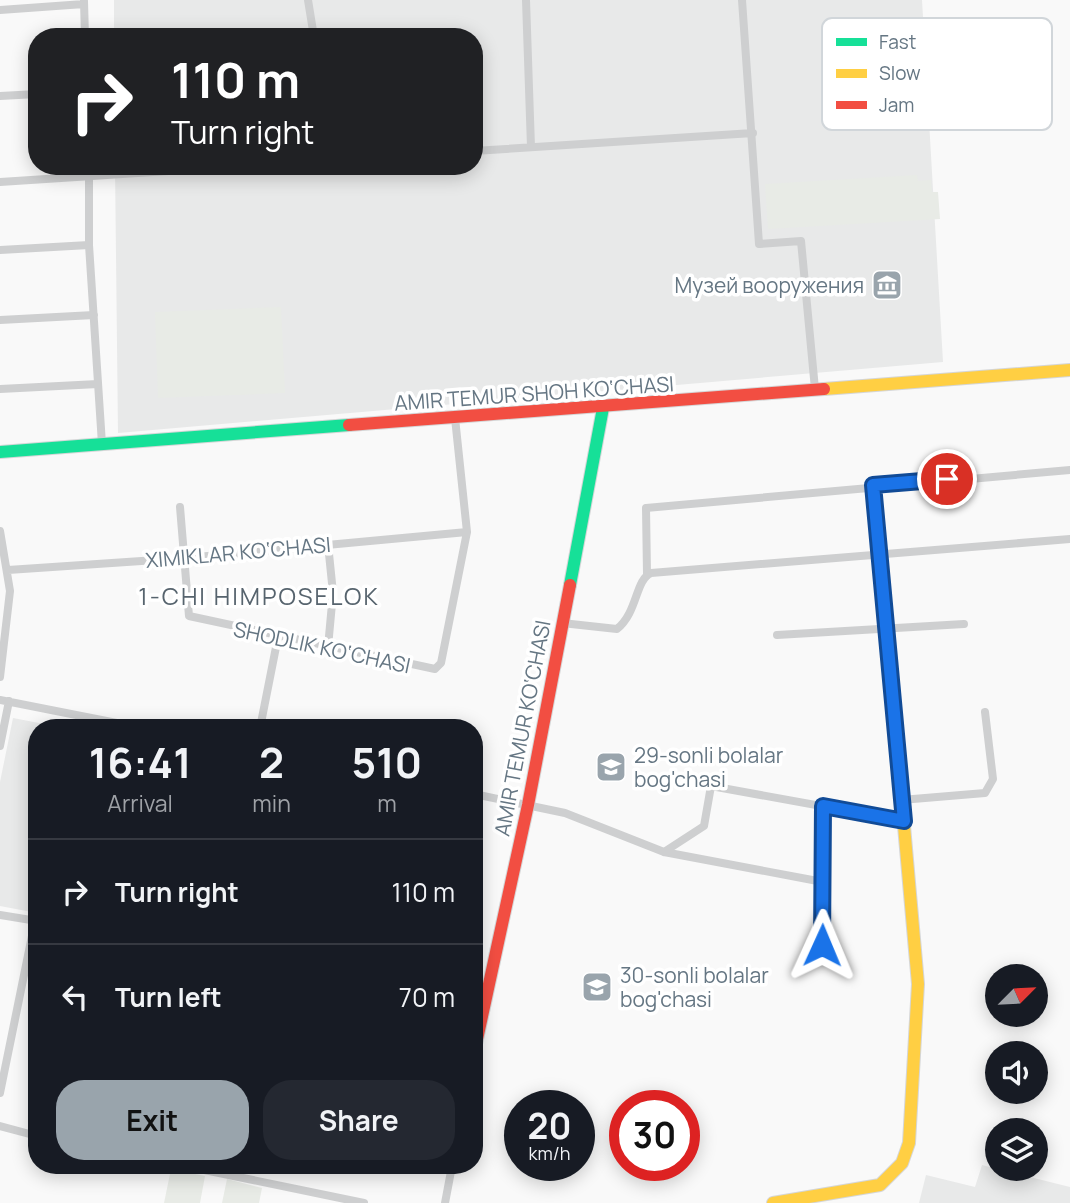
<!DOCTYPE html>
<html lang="en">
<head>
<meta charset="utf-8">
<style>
  body { margin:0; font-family:Manrope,sans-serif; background:#242831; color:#f1f3f6; height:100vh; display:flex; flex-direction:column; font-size:26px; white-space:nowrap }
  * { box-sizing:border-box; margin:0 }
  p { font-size:23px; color:#9ea1a6 }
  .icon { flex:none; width:38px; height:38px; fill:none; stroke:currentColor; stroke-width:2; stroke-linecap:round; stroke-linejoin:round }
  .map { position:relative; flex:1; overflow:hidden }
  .sheet { position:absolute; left:28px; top:719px; width:455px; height:455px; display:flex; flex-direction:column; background:#171b24; border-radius:28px; box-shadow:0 4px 18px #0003 }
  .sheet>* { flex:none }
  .hud { position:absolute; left:28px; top:28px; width:455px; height:147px; border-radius:28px; box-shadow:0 4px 18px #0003; background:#202124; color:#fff; overflow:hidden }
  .needle { width:46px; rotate:66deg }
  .fabs { position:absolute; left:985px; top:964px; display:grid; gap:14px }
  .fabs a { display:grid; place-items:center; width:63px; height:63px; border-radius:50%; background:#171b24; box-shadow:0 4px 18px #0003; font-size:35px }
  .speed { position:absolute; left:504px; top:1090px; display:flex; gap:14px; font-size:35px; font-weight:700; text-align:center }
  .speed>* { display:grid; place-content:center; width:91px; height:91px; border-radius:50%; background:#171b24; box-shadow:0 4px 18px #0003; line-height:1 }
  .speed small { font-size:18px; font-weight:400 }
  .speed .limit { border:10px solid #d22; background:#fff; color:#111 }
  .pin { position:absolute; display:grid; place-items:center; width:60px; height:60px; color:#fff; margin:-30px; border:4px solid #fff; border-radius:50%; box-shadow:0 2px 7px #0007 }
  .me { position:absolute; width:77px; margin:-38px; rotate:1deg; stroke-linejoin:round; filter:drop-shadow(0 0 5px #0008) }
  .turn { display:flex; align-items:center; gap:24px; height:147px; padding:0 28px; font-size:32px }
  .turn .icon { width:91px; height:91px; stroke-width:2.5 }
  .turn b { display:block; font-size:49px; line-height:60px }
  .eta { display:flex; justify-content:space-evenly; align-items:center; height:119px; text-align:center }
  .eta b { font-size:42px; font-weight:700; line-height:49px }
  .action { display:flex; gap:14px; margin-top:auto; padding:14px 28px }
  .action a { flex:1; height:80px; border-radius:28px; background:#99a4ac; color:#111; font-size:28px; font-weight:700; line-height:80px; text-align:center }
  .action a+a { background:#242831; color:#f1f3f6 }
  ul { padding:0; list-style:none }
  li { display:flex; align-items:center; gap:21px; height:105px; padding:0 28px; border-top:2px solid #363941 }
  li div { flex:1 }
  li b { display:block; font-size:26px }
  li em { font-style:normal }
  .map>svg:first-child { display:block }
  .built { fill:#e8e9e9 }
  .green { fill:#e8ebe6 }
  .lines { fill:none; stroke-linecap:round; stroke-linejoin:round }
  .fast-casing { stroke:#d5d6d7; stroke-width:14 }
  .slow-casing { stroke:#d5d6d7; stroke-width:14 }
  .jam-casing { stroke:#d5d6d7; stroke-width:14 }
  .street { stroke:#cecfd0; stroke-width:8 }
  .fast { stroke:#16e098; stroke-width:12 }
  .slow { stroke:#ffcf43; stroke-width:12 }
  .jam { stroke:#f24e42; stroke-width:12 }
  .route-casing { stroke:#114b97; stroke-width:18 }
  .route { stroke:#1a73e8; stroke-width:12 }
  .labels { text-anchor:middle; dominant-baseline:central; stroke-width:7; stroke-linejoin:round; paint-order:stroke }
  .poi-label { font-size:21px; fill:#657683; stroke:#fff; text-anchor:start }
  .street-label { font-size:21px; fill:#657683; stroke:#fff }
  .quarter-label { font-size:24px; letter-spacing:2px; fill:#57646e; stroke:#fff }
  .key { fill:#fff; stroke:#d1d6da; stroke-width:2 }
  .key-label { font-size:19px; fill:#657683 }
</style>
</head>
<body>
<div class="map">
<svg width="1070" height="1203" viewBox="0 0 1070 1203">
  <rect width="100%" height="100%" fill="#f9f9f9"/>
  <path class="built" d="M 114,0 L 922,0 L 943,362 L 118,433 L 115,166 L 474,166 L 474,37 L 114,37 Z
    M 13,718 L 65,728 L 37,728 L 37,913 L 0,906 L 0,782 Z
    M 982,1165 L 1070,1187 L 1070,1203 L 919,1203 L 926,1175 L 975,1187 Z"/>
  <path class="green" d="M 917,175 L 918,181 L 931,180 L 932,192 L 938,192 L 940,219 L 768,229 L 765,184 Z
    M 281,307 L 285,393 L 158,398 L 155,312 Z
    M 171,1169 L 205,1176 L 200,1203 L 164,1203 Z
    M 227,1179 L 262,1188 L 259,1203 L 222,1203 Z"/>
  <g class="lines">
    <g class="fast-casing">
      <path id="fast" d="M 0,452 L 349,425
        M 570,585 L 603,408"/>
    </g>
    <g class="slow-casing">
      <path id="slow" d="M 824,389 L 1070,370
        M 773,1203 L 880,1185 L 902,1163 L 909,1143 L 918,984 L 894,713"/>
    </g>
    <g class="jam-casing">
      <path id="jam" d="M 349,425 L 824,389
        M 873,485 L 894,713
        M 474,1053 L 528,805 L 570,585"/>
    </g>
    <path class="street" d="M 308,0 L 314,37
      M 526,0 L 531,147
      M 742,0 L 759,244 L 801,241 L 815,389
      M 84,1 L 85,37
      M 0,10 L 84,4
      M 0,96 L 37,94
      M 474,151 L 753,133
      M 89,166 L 89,245 L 102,444
      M 0,182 L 245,166
      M 0,250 L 89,245
      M 0,320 L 94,315
      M 0,389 L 98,384
      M 180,507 L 189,616 L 435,669 L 441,663 L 467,532 L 455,418
      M 0,531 L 10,591 L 0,677
      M 8,570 L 186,558 L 467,532
      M 647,574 L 646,508 L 1070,470
      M 562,623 L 617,629 C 638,612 635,580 651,573 L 1070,539
      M 777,635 L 964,624
      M 328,647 L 333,593 L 328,544
      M 0,700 L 142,728
      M 260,728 L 278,637
      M 0,746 L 9,701
      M 474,794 L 565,813 L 664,852 L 823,882
      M 901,800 L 985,793 L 993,779 L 985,712
      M 664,852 L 704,826 L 711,786 L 904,821
      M 0,915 L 37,921
      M 822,945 L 823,806
      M 0,1093 L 35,921
      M 0,1126 L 37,1136
      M 185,1166 L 364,1203
      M 445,1203 L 452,1166"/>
    <use href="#fast" class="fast"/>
    <use href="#slow" class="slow"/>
    <use href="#jam" class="jam"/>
  </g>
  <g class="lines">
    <g class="route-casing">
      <path id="route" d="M 822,945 L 823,806 L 904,821 L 873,485 L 947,479"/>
    </g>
    <use href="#route" class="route"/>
  </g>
  <defs>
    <g id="museum-square" transform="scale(1.575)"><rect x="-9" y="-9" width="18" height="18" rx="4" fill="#99a4ac" stroke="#fff"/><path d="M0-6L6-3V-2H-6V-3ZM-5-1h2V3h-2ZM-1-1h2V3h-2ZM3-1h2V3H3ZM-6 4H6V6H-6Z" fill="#fff"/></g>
    <g id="school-square" transform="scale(1.575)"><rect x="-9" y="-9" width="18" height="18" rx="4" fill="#99a4ac" stroke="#fff"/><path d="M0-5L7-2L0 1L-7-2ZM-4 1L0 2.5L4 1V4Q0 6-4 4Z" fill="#fff"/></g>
  </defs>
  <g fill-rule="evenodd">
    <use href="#museum-square" x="887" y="285"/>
    <use href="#school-square" x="611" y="767"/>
    <use href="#school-square" x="597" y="987"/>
  </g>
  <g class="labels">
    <g class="poi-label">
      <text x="864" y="285" text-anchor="end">Музей вооружения</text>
      <text x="634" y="755">29-sonli bolalar<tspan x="634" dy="24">bog'chasi</tspan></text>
      <text x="620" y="975">30-sonli bolalar<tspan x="620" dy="24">bog'chasi</tspan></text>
    </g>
    <g class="street-label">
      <text transform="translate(534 393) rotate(-4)">AMIR TEMUR SHOH KO‘CHASI</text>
      <text transform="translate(238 552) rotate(-5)">XIMIKLAR KO‘CHASI</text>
      <text transform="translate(322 647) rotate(12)">SHODLIK KO‘CHASI</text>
      <text transform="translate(522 728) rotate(-79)">AMIR TEMUR KO‘CHASI</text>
    </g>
    <g class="quarter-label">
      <text x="259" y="595">1-CHI HIMPOSELOK</text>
    </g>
  </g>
  <rect x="822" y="18" width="230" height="112" rx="10" class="key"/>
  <rect x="836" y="38" width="31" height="8" fill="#16e098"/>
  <rect x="836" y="69" width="31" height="9" fill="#ffcf43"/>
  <rect x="836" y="101" width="31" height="8" fill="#f24e42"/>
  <g class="key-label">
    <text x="879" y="49">Fast</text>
    <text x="879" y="80">Slow</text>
    <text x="879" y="112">Jam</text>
  </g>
</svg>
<div class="fabs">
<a><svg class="needle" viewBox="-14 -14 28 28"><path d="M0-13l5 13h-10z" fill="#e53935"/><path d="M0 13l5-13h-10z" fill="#9ea1a6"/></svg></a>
<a><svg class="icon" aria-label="sound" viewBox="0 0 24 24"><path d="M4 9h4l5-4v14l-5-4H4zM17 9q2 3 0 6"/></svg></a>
<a><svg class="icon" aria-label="layers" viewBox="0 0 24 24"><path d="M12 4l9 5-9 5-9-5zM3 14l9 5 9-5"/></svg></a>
</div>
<div class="speed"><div>20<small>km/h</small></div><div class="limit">30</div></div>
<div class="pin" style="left:947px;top:479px;background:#d93025"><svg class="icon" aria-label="arrive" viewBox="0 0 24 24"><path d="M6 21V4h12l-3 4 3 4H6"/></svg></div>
<svg class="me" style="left:822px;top:945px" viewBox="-20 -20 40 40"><path d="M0-17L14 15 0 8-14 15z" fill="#1a73e8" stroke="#fff" stroke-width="4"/></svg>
<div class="hud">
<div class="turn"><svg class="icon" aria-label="right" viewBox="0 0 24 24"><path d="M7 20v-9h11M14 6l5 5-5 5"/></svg><div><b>110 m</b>Turn right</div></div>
</div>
<section class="sheet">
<div class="eta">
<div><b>16:41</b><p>Arrival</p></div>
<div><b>2</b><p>min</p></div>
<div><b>510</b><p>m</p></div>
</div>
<ul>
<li><svg class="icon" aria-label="right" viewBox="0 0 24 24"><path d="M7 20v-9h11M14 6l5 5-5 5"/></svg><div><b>Turn right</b></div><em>110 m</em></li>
<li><svg class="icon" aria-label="left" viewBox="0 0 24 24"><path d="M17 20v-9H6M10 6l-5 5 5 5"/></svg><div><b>Turn left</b></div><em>70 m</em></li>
</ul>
<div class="action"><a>Exit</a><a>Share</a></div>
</section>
</div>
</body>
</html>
